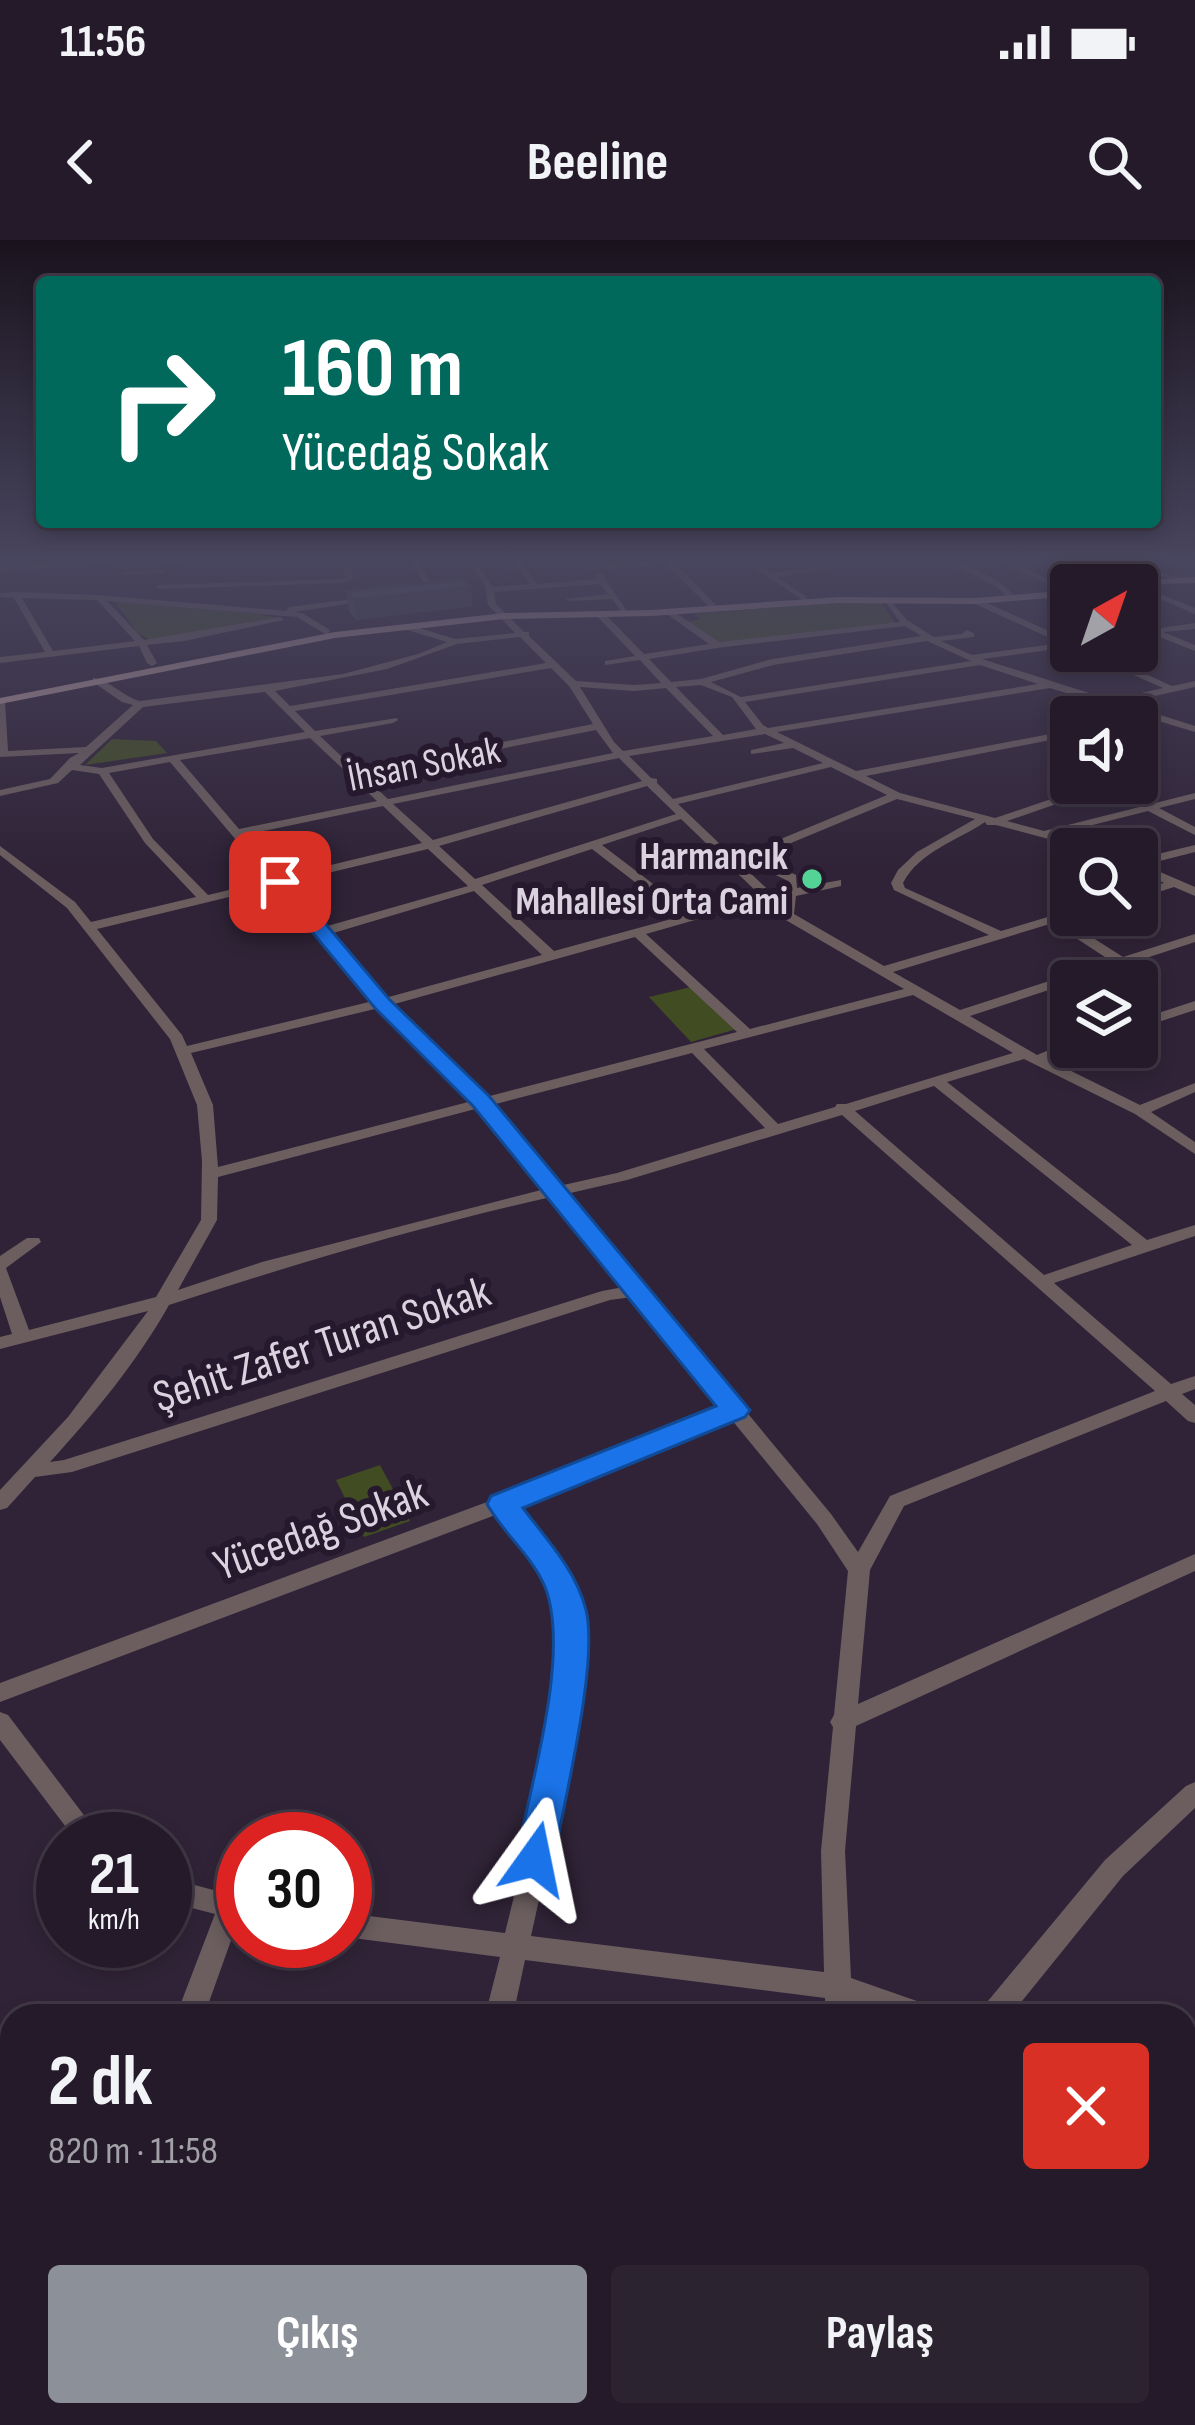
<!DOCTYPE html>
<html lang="tr">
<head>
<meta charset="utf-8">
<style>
  body { margin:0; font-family:"Sofia Sans Condensed",sans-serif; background:#2c2331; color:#f1f3f6; height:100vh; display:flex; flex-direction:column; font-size:45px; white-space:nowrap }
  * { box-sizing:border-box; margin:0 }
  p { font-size:39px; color:#a3a1a8 }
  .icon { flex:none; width:66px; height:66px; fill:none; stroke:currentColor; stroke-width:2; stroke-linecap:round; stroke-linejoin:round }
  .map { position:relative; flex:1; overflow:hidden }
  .side { position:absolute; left:0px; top:1764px; width:1197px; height:423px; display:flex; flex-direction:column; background:#241a29; border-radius:36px 36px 0 0; box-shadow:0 6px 18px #0003,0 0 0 3px #413846 }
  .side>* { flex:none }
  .top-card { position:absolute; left:36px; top:36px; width:1125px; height:252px; border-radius:12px; box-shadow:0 6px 18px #0003,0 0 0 3px #413846; background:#00695c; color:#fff; overflow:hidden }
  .needle { width:78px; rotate:40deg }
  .buttons { position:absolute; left:1050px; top:324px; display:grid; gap:24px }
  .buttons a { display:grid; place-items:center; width:108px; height:108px; border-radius:12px; background:#241a29; box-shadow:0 6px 18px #0003,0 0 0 3px #413846; font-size:60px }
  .speed { position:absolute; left:36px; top:1572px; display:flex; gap:24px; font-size:60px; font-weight:700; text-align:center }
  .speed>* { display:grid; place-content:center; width:156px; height:156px; border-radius:50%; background:#241a29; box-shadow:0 6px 18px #0003,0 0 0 3px #413846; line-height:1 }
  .speed small { font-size:30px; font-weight:400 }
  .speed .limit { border:18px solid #d22; background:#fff; color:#111 }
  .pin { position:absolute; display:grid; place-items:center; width:102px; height:102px; color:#fff; margin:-51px; border-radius:24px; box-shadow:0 6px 18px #0006 }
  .me { position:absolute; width:132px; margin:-66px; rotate:12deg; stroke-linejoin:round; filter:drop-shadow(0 0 9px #0008) }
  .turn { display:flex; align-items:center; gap:42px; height:252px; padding:0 48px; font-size:54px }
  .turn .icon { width:156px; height:156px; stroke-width:2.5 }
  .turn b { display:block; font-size:84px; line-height:102px }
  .round { display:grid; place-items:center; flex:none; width:126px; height:126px; border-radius:12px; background:#2c2331 }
  .head { display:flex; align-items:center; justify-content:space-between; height:204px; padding:0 48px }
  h1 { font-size:72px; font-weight:700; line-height:90px }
  .action { display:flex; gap:24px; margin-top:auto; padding:24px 48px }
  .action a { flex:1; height:138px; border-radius:12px; background:#8c9099; color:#fff; font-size:48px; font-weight:700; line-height:138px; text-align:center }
  .action a+a { background:#2c2331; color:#f1f3f6 }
  .status { display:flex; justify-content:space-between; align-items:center; height:84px; padding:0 60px; background:#241a29; direction:ltr }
  .status svg { height:33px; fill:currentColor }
  header { display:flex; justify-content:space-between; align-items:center; height:156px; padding:0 48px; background:#241a29; font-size:54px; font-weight:700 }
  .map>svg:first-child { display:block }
  .green { fill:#424c23 }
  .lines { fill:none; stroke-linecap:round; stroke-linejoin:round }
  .minor { fill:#6c5e5f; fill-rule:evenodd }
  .major { fill:#ae9294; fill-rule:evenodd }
  .wall { fill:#49495f }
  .shaded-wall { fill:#3c3c4d }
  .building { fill:#55556e; stroke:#3c3c4d; stroke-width:3 }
  .route { fill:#1a73e8; stroke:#114b97; stroke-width:3 }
  .poi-dot { fill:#54d396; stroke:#26192d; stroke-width:4.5 }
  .labels { text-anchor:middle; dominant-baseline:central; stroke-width:12; stroke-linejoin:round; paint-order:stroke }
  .far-street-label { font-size:39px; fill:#dbd2e0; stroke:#26192d }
  .far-poi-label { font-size:39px; font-weight:bold; fill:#dbd2e0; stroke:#26192d; text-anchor:end }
  .street-label { font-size:45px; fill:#dbd2e0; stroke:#26192d }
</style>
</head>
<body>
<div class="status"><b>11:56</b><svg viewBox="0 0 49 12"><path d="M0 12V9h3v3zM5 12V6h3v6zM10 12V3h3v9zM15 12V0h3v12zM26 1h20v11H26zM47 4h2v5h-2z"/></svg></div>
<header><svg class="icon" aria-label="back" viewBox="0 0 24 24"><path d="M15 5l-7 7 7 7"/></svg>Beeline<svg class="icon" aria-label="search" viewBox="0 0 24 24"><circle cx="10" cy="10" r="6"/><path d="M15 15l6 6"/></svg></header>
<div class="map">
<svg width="1195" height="2185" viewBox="0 0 1195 2185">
  <rect width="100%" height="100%" fill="#302337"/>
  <path class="green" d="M 114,361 L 260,374 L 277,378 L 150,400 L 138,393 Z
    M 844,362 L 881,362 L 895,383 L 718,403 L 687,382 L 700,379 L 694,374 Z
    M 112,499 L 156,501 L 167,513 L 85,525 Z
    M 691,747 L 737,789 L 691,802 L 649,757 Z
    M 380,1225 L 410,1281 L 364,1297 L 336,1240 Z
    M 0,2165 L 12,2166 L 12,2175 L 94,2175 L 236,2185 L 0,2185 Z"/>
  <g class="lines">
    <path class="minor" d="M 93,321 L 141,321 L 0,331 L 0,327 Z
      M 215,321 L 162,324 L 158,322 L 159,321 Z
      M 343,321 L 351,321 L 353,339 L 342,343 L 160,349 L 156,347 L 160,345 L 342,339 L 345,338 Z
      M 411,321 L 419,321 L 437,356 L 431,356 Z
      M 467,321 L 475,321 L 493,347 L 530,344 L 512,321 L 520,321 L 537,344 L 597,339 L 595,333 L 601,333 L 627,371 L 621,371 L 612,359 L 569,361 L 565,359 L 608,354 L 600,344 L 494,352 L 496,364 L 524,392 L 529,392 L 529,396 L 576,441 L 634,445 L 661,443 L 640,420 L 605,425 L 605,421 L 635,416 L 596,375 L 596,371 L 602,371 L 644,414 L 709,404 L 667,374 L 670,369 L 719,402 L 900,382 L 884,360 L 888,357 L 907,380 L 934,397 L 962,394 L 966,390 L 974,393 L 974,397 L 941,401 L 972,415 L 1061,403 L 973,363 L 976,358 L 1071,401 L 1071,407 L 982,419 L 1111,460 L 1163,448 L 1102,421 L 1067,428 L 1064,423 L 1094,417 L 1082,411 L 1095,411 L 1172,446 L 1195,441 L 1195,447 L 1123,463 L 1195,486 L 1195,492 L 1050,448 L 777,492 L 856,531 L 1071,490 L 1071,496 L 866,536 L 900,553 L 995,578 L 1057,557 L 1065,557 L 1065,561 L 1007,581 L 1044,591 L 1195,553 L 1195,559 L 1159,568 L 1195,587 L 1195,595 L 1148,571 L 1057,594 L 1105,609 L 1086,609 L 996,585 L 987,585 L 985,582 C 957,601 920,611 903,643 L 905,648 L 1001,691 L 1071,670 L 1071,675 L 1077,675 L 1065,680 L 1123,717 L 1195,694 L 1195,702 L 970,776 L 1037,815 L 1071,801 L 1071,807 L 1076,808 L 1049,820 L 1140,865 L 1195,843 L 1195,852 L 1151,872 L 1195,902 L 1195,914 L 1135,874 L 1024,819 L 947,842 L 1147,1000 L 1195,985 L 1195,996 L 1054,1043 L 1171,1144 L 1195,1136 L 1195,1149 L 1182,1154 L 1195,1165 L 1195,1183 L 1188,1181 L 1166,1161 L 904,1266 L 870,1330 L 858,1464 L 1195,1314 L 1195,1331 L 856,1486 L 845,1611 L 851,1738 L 934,1767 L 938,1776 L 886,1776 L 852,1764 L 853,1776 L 825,1776 L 825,1758 L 525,1720 L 513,1776 L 485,1776 L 500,1717 L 345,1697 L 345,1673 L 505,1693 L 534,1574 L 560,1417 L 559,1373 L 547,1339 L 498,1274 L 0,1462 L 0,1443 L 495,1259 L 722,1168 L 632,1057 L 610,1060 L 72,1232 L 35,1237 L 7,1268 L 0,1270 L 0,1250 L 68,1177 L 148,1071 L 0,1109 L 0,1097 L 12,1094 L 0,1057 L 0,1016 L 27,998 L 39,998 L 41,1002 L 6,1028 L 29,1090 L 156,1057 L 201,980 L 202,921 L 197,865 L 170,799 L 67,668 L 0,615 L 0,606 L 75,662 L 91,682 L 196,657 L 145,603 L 99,534 L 72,530 L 58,543 L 0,556 L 0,550 L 50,539 L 70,518 L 79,513 L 0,517 L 0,459 L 5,462 L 8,511 L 86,507 L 133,465 L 122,462 L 93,442 L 93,438 C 109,439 123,457 140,461 L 343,434 L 418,414 L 447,402 L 404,389 L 407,384 L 455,399 L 515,393 L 488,365 L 485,345 ZM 905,386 L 921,396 L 772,419 L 701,439 L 671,442 L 649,419 L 717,408 ZM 520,397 L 546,423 L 290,466 L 275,451 L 387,429 L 457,404 ZM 927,401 L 971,421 L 741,457 L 711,442 L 773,425 ZM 980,425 L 1038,444 L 768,488 L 763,485 L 745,462 ZM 551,428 L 569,446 L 593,484 L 357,531 L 320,496 L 393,483 L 398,480 L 397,478 L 315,491 L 295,471 ZM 701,445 L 732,457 L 756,489 L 723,495 L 676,447 ZM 580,447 L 634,451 L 666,448 L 713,496 L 623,511 L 614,502 ZM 265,452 L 305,492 L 102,528 L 80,525 L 143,467 ZM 596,490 L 613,513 L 388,559 L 363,536 ZM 765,494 L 784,503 L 751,510 L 751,514 L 793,508 L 823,523 L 673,559 L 657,543 L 657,539 L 651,538 L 629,516 ZM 310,498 L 377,561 L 239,589 L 180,520 ZM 619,518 L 642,541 L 433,600 L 393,564 ZM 170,522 L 270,640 L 208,655 L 153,599 L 109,533 ZM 831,527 L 887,555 L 747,613 L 740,614 L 740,618 L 786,640 L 783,664 L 678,564 ZM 647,546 L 676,574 L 475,639 L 439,606 ZM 897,559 L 975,579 L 917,612 L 898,630 L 891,643 L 894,650 L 989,695 L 884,726 L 794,674 L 796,656 L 841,646 L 841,640 L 797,648 L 796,635 L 757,617 ZM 383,566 L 422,603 L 281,637 L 244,595 ZM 681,579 L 759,654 L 698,671 L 665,653 L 602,605 ZM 428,609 L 468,646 L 324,687 L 286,643 ZM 592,609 L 657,659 L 686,675 L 554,711 L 482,645 ZM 275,646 L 373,761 L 187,806 L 182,795 L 97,689 ZM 474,651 L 542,715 L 385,758 L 330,694 ZM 765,660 L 784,679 L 904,749 L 750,789 L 646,694 ZM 1053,683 L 1111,721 L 960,770 L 893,732 ZM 635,697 L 737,792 L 486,857 L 391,765 ZM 913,755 L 1013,813 L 846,864 L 837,864 L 835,867 L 778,884 L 704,809 ZM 379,768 L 472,861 L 218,927 L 213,865 L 191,813 ZM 692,813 L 765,888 L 617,933 L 559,946 L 492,865 ZM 934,846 L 1132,1005 L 1044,1035 L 855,871 ZM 479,868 L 545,949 L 262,1022 L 178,1050 L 217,980 L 218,937 ZM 842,875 L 1155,1151 L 890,1256 L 858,1312 L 831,1274 L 566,954 L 627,940 ZM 551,957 L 624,1047 L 602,1051 L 64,1220 L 50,1222 C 94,1174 137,1122 169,1065 C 295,1024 422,986 551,957 ZM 731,1179 L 817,1284 L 848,1331 L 834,1475 L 830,1482 L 833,1487 L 821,1611 L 824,1732 L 531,1696 L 558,1574 L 582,1417 L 581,1373 L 564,1330 L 515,1267 Z
      M 641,321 L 673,321 L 716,365 L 709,367 L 666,324 L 592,330 L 588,328 Z
      M 745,321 L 754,321 L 771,333 L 817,327 L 811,321 L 820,321 L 827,329 L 777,337 L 807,357 L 804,361 Z
      M 945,321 C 968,322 998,338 1013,354 L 1006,356 L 997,347 Z
      M 999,321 L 1010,321 L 1069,349 L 1062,351 Z
      M 1104,321 L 1118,321 L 1193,341 L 1189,343 Z
      M 161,329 L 164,333 L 124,335 L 120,333 Z
      M 1138,345 L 1195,368 L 1195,374 L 1138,349 Z
      M 16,352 L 99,355 L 286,371 L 289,367 L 369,357 L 373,360 L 294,372 L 302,373 L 330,390 L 327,395 L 297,377 L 107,361 L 144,400 L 280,377 L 284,380 L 184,401 L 147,405 L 157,423 L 152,426 L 147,423 L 139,406 L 0,423 L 0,417 L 45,412 L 14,358 L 0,357 L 0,353 ZM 22,358 L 97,360 L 135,401 L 53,411 Z
      M 1137,382 L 1154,389 L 1195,383 L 1195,389 L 1163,392 L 1195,405 L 1195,411 L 1137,388 Z
      M 1195,605 L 1195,612 L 1144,625 L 1195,647 L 1195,656 L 1174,647 L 1137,659 L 1137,651 L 1164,643 L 1137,630 L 1137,619 Z
      M 1195,761 L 1195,770 L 1137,789 L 1137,780 Z
      M 0,1472 L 8,1475 L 102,1599 L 75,1599 L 0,1500 Z
      M 1195,1542 L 1195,1568 L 1123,1636 L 1010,1776 L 979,1776 L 983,1767 L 1105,1620 L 1186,1546 Z
      M 165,1637 L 243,1658 L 243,1682 L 238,1681 L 204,1776 L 176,1776 L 215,1674 L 165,1661 Z
      M 1185,1913 L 1195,1917 L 1195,1949 L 1185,1944 Z
      M 0,2104 L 12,2106 L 12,2138 L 0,2136 Z
      M 339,2175 L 431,2175 L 435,2185 L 343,2185 Z
      M 810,2175 L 842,2175 L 841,2185 L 809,2185 Z"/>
    <path class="major" d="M 1195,337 L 1195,343 L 1112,345 L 1117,342 Z
      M 1071,350 L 1071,356 L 976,364 L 838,363 L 651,376 L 504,379 L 335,398 L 0,464 L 0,458 L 335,392 L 504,373 L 651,370 L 838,357 L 976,358 Z"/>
  </g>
  <path class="wall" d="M 471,347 L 472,366 L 356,380 L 349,371 L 347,351 Z"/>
  <path class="shaded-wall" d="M 471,347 L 472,366 L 356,380 L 354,360 Z"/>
  <path class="building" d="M 464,340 L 471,347 L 354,360 L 347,351 Z"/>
  <linearGradient id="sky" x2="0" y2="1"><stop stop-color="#1a131e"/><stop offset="0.51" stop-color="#48455e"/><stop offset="1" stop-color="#48455e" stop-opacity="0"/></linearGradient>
  <rect width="1195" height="627" fill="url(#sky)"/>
  <path class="route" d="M 274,638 L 287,638 L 389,759 L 489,856 L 750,1170 L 745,1177 L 523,1268 C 547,1300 576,1330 586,1370 C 599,1423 564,1560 554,1619 L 549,1631 L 535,1636 L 522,1631 L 516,1619 C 530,1547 571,1413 545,1347 C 533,1317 503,1293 487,1264 L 491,1256 L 716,1166 L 473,866 L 375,768 L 274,646 Z"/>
  <circle class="poi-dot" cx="812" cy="639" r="12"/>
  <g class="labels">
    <g class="far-street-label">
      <text transform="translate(424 525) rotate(-11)">İhsan Sokak</text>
    </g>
    <g class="far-poi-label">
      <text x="788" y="617">Harmancık<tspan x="788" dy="45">Mahallesi Orta Cami</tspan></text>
    </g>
    <g class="street-label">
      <text transform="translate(322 1105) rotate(-18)">Şehit Zafer Turan Sokak</text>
      <text transform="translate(321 1290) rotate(-20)">Yücedağ Sokak</text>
    </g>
  </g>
</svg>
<div class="buttons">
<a><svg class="needle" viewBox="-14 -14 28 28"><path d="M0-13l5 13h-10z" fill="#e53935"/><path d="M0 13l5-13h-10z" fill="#a3a1a8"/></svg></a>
<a><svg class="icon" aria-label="sound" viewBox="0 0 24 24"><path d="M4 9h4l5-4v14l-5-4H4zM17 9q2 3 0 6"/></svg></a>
<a><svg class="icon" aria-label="search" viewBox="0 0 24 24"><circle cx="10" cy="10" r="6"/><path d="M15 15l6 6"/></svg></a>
<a><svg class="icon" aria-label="layers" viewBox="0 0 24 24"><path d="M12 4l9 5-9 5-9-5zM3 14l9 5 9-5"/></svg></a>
</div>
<div class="speed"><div>21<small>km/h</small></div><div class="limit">30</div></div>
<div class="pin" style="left:280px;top:642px;background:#d93025"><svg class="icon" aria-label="arrive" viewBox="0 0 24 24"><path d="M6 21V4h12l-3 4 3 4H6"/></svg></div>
<svg class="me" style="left:535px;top:1619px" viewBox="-20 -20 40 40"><path d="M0-17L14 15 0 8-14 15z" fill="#1a73e8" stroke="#fff" stroke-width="4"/></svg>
<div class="top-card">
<div class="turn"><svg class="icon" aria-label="right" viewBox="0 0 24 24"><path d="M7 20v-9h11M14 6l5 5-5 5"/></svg><div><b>160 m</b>Yücedağ Sokak</div></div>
</div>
<section class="side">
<div class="head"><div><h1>2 dk</h1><p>820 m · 11:58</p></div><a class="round" style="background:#d93025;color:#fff"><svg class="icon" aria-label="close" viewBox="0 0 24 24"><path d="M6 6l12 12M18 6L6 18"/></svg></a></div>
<div class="action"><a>Çıkış</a><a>Paylaş</a></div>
</section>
</div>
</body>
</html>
